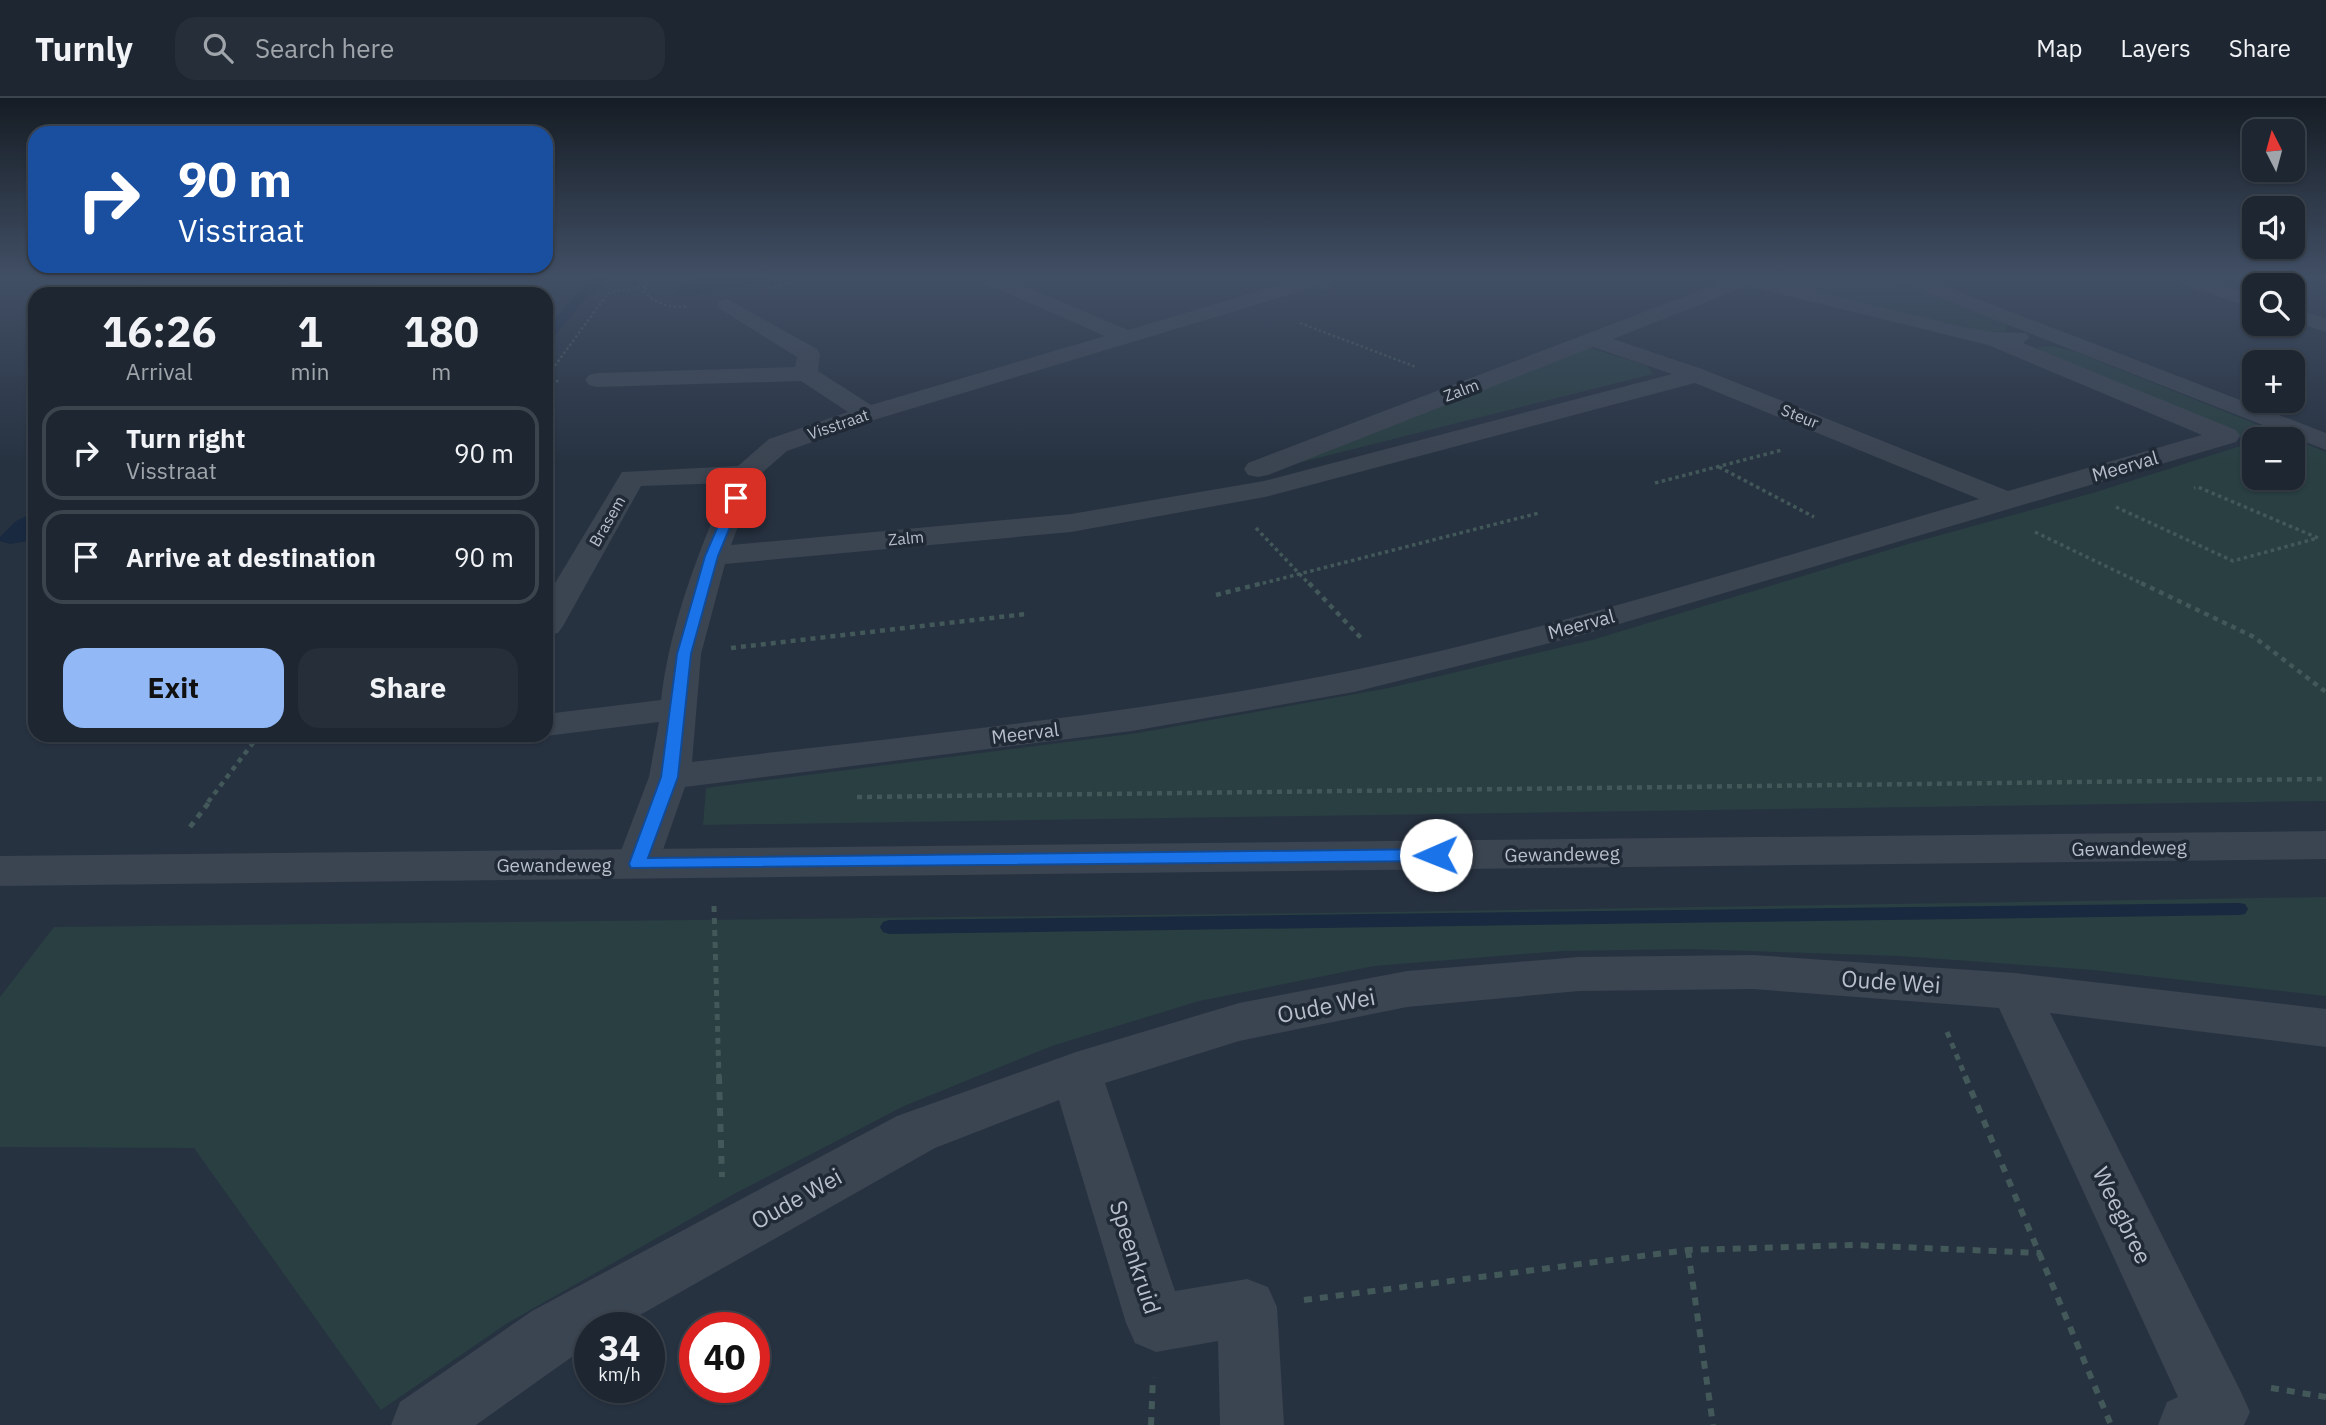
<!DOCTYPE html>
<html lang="en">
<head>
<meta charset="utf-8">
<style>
  body { margin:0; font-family:"IBM Plex Sans",sans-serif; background:#252e39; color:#f1f3f6; height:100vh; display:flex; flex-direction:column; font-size:26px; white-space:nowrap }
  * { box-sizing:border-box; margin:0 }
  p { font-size:23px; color:#a0a5ab }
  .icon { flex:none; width:38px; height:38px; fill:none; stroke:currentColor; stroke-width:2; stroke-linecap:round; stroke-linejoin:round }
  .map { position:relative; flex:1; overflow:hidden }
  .sheet { position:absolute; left:28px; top:189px; width:525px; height:455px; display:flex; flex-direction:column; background:#1d2631; border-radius:21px; box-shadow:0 2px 5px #0004,0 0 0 2px #3b434d }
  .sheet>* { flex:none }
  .top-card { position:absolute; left:28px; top:28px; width:525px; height:147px; border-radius:21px; box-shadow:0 2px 5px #0004,0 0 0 2px #3b434d; background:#1a4fa0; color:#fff; overflow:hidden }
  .needle { width:46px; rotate:354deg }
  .fabs { position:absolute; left:2242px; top:21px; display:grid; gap:14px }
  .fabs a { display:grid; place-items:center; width:63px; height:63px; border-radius:14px; background:#1d2631; box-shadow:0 2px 5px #0004,0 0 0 2px #3b434d; font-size:35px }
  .speed { position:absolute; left:574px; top:1214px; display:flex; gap:14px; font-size:35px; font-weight:700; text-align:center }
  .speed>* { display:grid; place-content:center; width:91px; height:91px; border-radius:50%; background:#1d2631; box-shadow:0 2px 5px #0004,0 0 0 2px #3b434d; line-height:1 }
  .speed small { font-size:18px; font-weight:400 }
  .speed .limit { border:10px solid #d22; background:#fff; color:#111 }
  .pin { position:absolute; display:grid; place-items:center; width:60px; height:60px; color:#fff; margin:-30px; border-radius:14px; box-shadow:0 4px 10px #0006 }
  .me { position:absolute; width:77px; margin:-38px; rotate:269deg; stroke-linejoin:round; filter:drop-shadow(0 0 5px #0008) }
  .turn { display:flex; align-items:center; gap:24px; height:147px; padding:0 35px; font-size:32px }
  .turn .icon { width:91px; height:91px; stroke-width:2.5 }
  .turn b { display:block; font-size:49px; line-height:60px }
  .eta { display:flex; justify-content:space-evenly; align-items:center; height:119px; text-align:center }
  .eta b { font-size:42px; font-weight:700; line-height:49px }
  .action { display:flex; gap:14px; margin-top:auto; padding:14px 35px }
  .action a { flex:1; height:80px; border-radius:21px; background:#92b9f6; color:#111; font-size:28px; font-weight:700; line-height:80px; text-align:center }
  .action a+a { background:#252e39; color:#f1f3f6 }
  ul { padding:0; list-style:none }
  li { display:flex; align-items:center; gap:21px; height:94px; margin:0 14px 10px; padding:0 21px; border:4px solid #3b434d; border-radius:21px }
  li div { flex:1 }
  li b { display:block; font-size:26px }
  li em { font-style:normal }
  header { display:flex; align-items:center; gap:42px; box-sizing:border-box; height:98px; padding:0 35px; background:#1d2631; border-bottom:2px solid #3b434d }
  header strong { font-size:33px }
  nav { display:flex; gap:38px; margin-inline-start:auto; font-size:24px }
  .search { width:490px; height:63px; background:#252e39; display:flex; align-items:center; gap:18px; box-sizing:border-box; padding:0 24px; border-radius:21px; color:#a0a5ab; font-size:26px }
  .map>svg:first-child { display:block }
  .green { fill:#293f42; fill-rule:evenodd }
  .water { fill:#19293f }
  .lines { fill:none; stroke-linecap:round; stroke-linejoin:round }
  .stream { fill:#19293f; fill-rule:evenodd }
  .path-far4 { stroke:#425859; stroke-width:2.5; stroke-dasharray:2.5 2.5; stroke-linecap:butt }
  .path-far3 { stroke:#425859; stroke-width:3.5; stroke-dasharray:3.5 3.5; stroke-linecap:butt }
  .path-far2 { stroke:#425859; stroke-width:4.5; stroke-dasharray:5 5; stroke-linecap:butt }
  .path-far1 { stroke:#425859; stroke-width:5; stroke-dasharray:6 6; stroke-linecap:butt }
  .path { stroke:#425859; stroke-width:6; stroke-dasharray:8 8; stroke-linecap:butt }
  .service { fill:#3b4451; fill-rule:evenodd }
  .minor { fill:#3b4451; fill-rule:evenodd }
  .tertiary { fill:#3b4451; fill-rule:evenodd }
  .route { fill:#1a73e8; stroke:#114b97; stroke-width:2 }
  .labels { text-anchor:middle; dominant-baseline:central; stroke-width:7; stroke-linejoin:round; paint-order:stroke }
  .far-street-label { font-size:16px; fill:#b8bfcb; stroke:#202936 }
  .street-label { font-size:19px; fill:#b8bfcb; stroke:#202936 }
  .near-street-label { font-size:23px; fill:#b8bfcb; stroke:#202936 }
</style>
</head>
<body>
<header>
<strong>Turnly</strong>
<div class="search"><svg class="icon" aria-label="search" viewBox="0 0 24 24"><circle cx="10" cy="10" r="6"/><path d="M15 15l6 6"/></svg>Search here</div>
<nav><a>Map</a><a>Layers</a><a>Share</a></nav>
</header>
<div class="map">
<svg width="2326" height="1327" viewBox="0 0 2326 1327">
  <rect width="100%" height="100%" fill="#273241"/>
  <path class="green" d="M 167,178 L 592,178 L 131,190 Z
    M 1802,178 L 1882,178 L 2007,226 L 2006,233 L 1984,234 L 1767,182 Z
    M 2052,248 L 2076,254 L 2326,354 L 2326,703 L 703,727 L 706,690 L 1138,635 L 1389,590 L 1592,542 L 1908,446 L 2096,394 L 2253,344 L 2042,256 L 2038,249 ZM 2254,341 L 2292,341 L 2292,380 L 2254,380 Z
    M 1591,250 L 1648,268 L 1653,276 L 1278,370 L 1573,253 Z
    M 2326,799 L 2326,898 L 2093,872 L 1900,858 L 1691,851 L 1562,853 L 1374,868 L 1199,903 L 1052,948 L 904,1008 L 734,1096 L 506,1226 L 381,1312 L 194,1050 L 0,1049 L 0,899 L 54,829 L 1322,815 Z"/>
  <path class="water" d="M 592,178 L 611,178 L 588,198 L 546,248 L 546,231 Z
    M 703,178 L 783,178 L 688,199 L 677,194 L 680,187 Z
    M 35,414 L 35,442 L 10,446 L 0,443 L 0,439 L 16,423 Z"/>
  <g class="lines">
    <path class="stream" d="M 2239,805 L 2245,806 L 2248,811 L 2245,816 L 2239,817 L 889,836 L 883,834 L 880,829 L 883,824 L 889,822 Z"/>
    <path class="path-far4" d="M 646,189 L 643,193 C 657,206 670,211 689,208
      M 769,190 L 823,178
      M 1300,225 L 1416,269
      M 546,280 L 608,195 L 646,188 L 659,178
      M 546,284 L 559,283"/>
    <path class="path-far3" d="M 1719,369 L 1814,419
      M 1655,385 L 1782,352
      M 2116,409 L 2233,463 L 2318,440 L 2198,389 L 2194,390
      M 1256,430 L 1310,487
      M 2035,434 L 2145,487
      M 1256,487 L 1539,415"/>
    <path class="path-far2" d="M 1309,485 L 1361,540
      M 2141,485 L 2254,539 L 2326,594
      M 1216,497 L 1263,485
      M 731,550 L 1026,516
      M 857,699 L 2326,681
      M 208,704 L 259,637"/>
    <path class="path-far1" d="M 190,729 L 210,703
      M 714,808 L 719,980
      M 1947,934 L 1966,980"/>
    <path class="path" d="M 719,978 L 722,1079
      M 1965,978 L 2111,1327
      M 1688,1152 L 1713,1327
      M 1304,1202 L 1688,1152 L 1853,1147 L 2041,1155
      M 2271,1290 L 2326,1299
      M 1151,1327 L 1153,1279"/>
    <path class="service" d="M 1313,179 L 1333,188 L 1326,192 L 1306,183 Z"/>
    <path class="minor" d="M 974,178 L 1000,178 L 1128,232 L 1310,178 L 1341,178 L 1338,182 L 877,321 L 787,353 L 757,379 L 731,447 L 1071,416 L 1264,383 L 1672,276 L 1593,249 L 1268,377 L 1258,379 L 1248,377 L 1244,371 L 1248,365 L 1725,183 L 1720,178 L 1753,178 L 1963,229 L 1993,234 L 2026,235 L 2029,240 L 2023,245 L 2236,332 L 2240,338 L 2236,344 L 1582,537 L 1354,594 L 1132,633 L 685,689 L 658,766 L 652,776 L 637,780 L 622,776 L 616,766 L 649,679 L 659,624 L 546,638 L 541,637 L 546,637 L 546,616 L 661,602 C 670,526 698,455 728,385 L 641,388 L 563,528 L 558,535 L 546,538 L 546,500 L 622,374 L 738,368 L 769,341 L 848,314 L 801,283 L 597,289 L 589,287 L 585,282 L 589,277 L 597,275 L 795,269 L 797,259 L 720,211 L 717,207 L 720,203 L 727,201 L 817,251 L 820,256 L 818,273 L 871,307 L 1105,238 L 977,182 ZM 1747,188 L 1988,247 L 2202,337 L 2008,393 L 1705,272 L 1613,241 ZM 1695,285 L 1979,401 C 1772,461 1565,529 1354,572 C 1135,617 912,637 692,664 L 701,556 L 725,466 L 1071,434 L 1265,399 Z
      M 1891,178 L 1918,178 L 2326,335 L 2326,352 L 1894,182 Z
      M 2165,178 L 2194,178 L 2254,197 L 2254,210 L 2168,182 Z
      M 2292,210 L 2326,220 L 2326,234 L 2292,223 Z
      M 1753,857 L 2015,875 L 2326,911 L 2326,949 L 2050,915 L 2240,1292 L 2250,1314 L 2244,1327 L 2158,1327 L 2167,1304 L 2178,1299 L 1999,910 L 1753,891 L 1579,893 L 1407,909 L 1239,943 L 1105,985 L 1175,1193 L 1247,1181 L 1268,1189 L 1277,1209 L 1284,1327 L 1220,1327 L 1218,1243 L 1156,1254 L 1135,1245 L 1126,1225 L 1059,1002 L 935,1050 L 617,1230 L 590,1230 L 590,1246 L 476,1327 L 391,1327 L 400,1304 L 532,1213 L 897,1018 L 1076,954 L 1239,905 L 1407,873 L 1579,859 Z"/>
    <path class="tertiary" d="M 2326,733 L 2326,761 L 0,788 L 0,758 Z"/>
  </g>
  <linearGradient id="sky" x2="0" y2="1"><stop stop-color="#151c24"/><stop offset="0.49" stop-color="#414f65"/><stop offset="1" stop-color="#414f65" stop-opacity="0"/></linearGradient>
  <rect width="2326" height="364" fill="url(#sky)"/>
  <path class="route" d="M 736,397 L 742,400 L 718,458 L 691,556 L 678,679 L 648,760 L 1436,751 L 1445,757 L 1436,763 L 631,770 L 629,766 L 661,679 L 677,556 L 705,458 L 730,400 Z"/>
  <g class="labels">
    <g class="far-street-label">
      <text transform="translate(1461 292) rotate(-21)">Zalm</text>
      <text transform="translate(1800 318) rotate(22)">Steur</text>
      <text transform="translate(838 326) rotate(-19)">Visstraat</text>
      <text transform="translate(607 423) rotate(-60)">Brasem</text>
      <text transform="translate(906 440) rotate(-5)">Zalm</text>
    </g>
    <g class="street-label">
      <text transform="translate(2125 368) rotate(-16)">Meerval</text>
      <text transform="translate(1581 526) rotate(-15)">Meerval</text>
      <text transform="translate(1025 635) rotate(-7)">Meerval</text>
      <text transform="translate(2129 750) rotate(-1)">Gewandeweg</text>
      <text transform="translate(1562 756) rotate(-1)">Gewandeweg</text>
      <text x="554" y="767">Gewandeweg</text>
    </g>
    <g class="near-street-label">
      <text transform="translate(1891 883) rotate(4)">Oude Wei</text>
      <text transform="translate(1326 907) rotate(-11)">Oude Wei</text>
      <text transform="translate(796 1100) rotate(-29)">Oude Wei</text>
      <text transform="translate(2123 1117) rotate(64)">Weegbree</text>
      <text transform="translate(1136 1159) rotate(72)">Speenkruid</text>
    </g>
  </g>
</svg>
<div class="fabs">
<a><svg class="needle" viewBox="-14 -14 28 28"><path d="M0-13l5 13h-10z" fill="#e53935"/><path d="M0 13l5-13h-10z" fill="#a0a5ab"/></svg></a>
<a><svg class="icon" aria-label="sound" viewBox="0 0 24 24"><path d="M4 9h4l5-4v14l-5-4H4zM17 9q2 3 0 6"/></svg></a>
<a><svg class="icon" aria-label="search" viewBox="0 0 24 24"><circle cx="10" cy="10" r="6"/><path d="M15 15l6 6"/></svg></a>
<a>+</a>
<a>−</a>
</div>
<div class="speed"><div>34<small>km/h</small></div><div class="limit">40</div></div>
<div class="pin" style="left:736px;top:400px;background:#d93025"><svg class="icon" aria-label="arrive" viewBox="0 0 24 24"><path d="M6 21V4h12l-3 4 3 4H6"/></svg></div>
<svg class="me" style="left:1436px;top:757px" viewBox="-20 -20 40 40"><circle r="19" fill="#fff"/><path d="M0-13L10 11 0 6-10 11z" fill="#1a73e8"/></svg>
<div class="top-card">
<div class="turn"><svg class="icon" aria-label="right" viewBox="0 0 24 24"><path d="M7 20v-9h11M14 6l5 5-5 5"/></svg><div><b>90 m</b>Visstraat</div></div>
</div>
<section class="sheet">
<div class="eta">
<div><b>16:26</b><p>Arrival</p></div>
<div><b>1</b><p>min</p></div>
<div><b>180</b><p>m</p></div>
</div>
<ul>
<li><svg class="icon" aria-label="right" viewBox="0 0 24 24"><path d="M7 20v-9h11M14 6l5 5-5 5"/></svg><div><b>Turn right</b><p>Visstraat</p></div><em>90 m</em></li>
<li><svg class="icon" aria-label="arrive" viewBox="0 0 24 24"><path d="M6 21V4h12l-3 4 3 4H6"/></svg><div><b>Arrive at destination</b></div><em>90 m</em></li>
</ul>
<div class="action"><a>Exit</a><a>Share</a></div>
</section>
</div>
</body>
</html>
